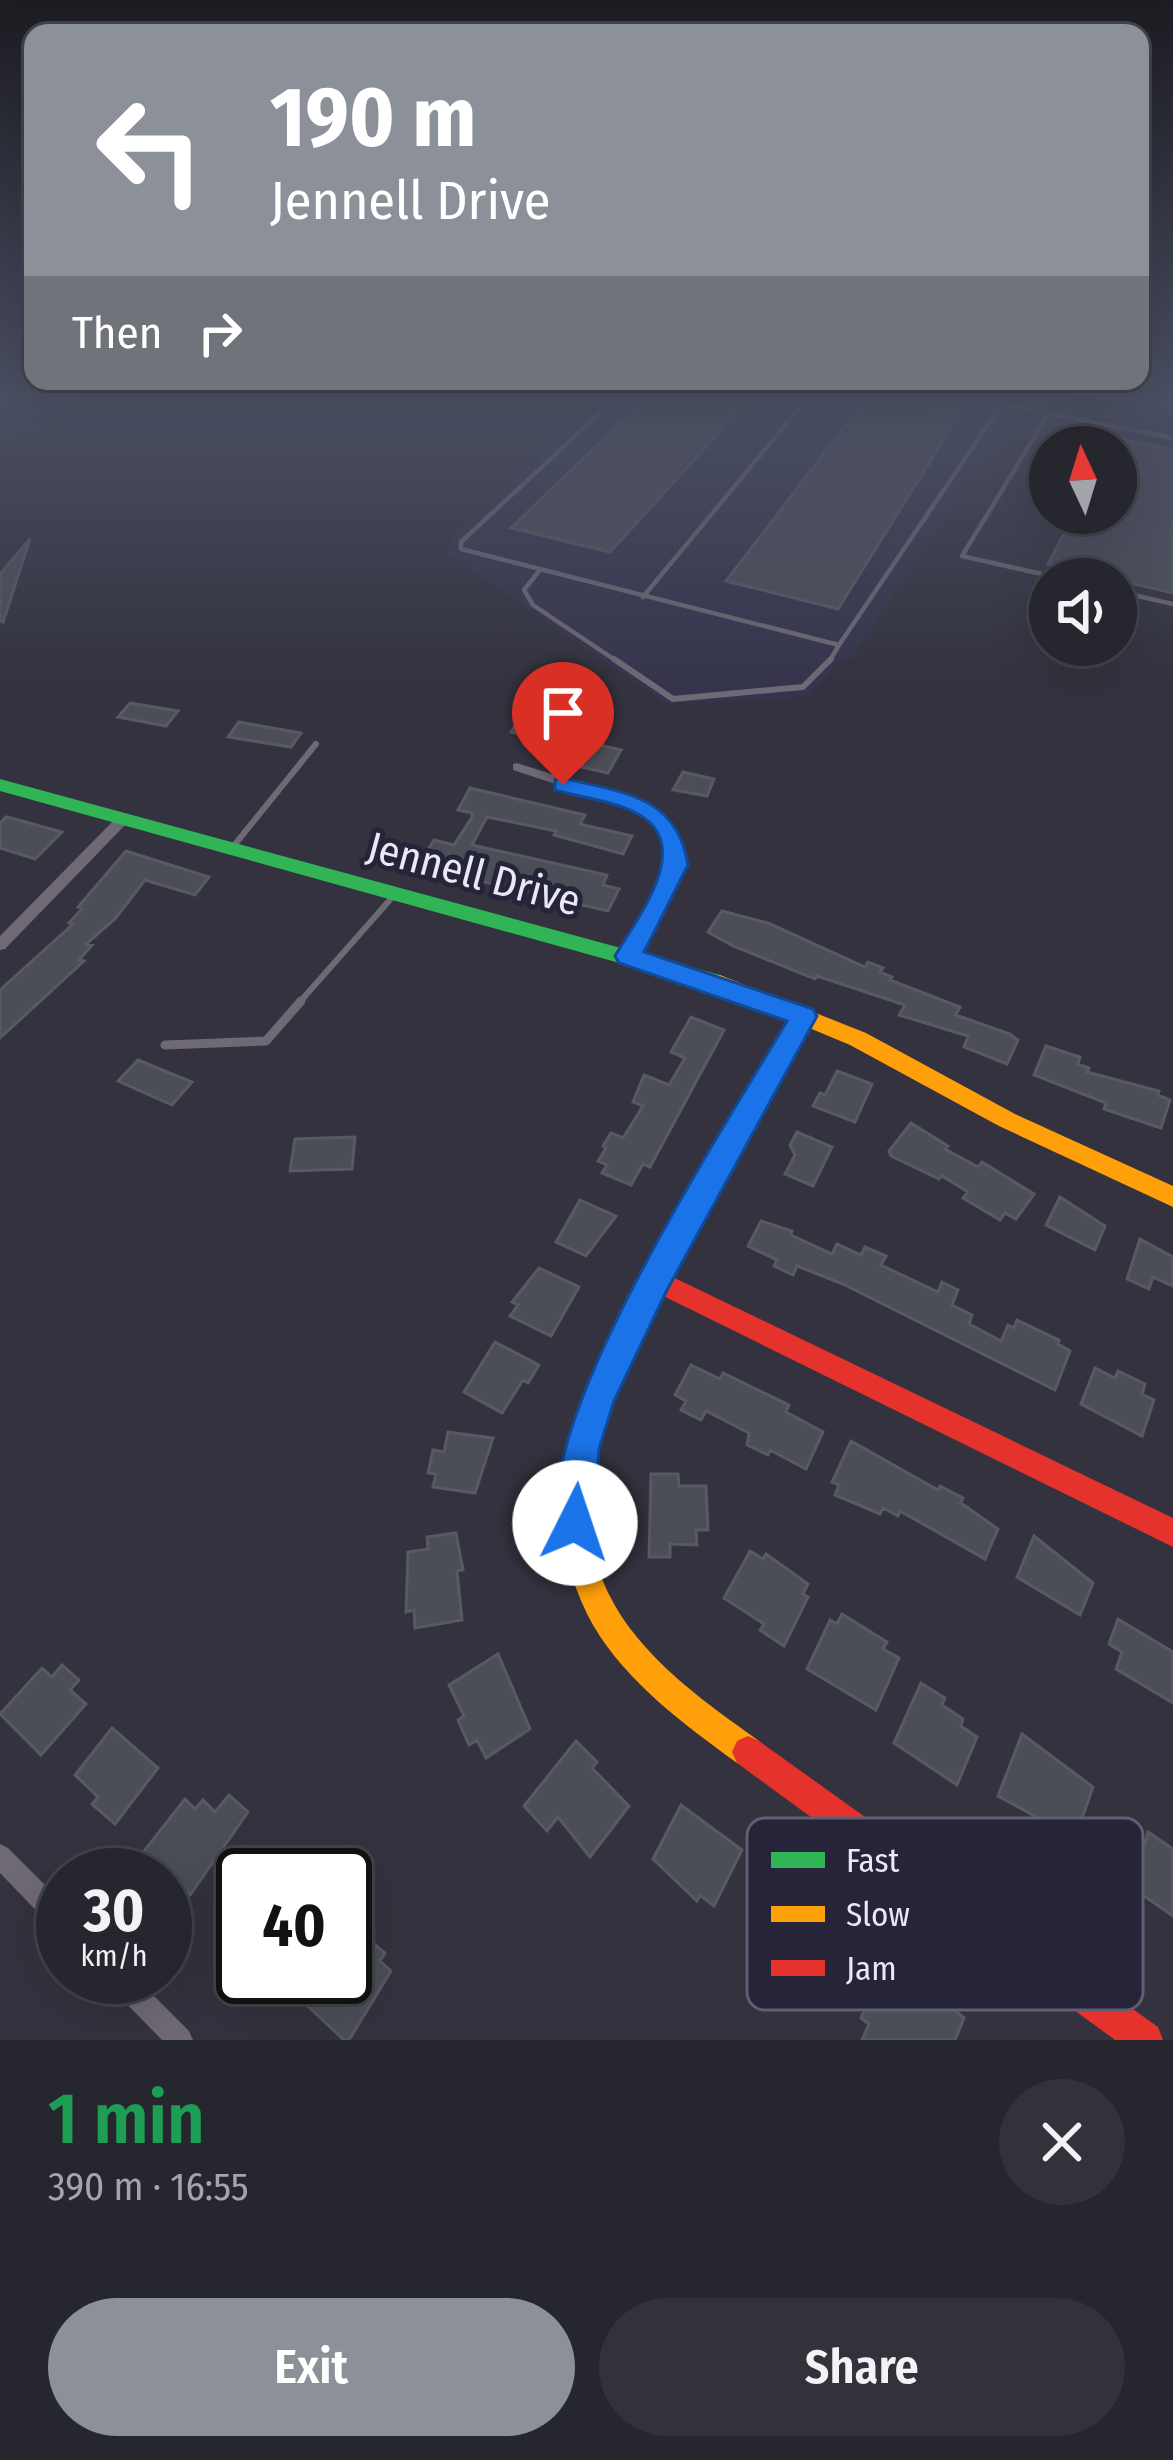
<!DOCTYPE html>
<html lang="en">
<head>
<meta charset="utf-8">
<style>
  body { margin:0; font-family:"Fira Sans Condensed",sans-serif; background:#32323a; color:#f1f3f6; height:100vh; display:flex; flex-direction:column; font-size:45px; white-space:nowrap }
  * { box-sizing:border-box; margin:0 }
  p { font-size:39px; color:#a4a5aa }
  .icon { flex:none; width:66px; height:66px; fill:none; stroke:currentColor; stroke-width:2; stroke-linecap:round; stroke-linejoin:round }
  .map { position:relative; height:2040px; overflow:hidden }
  .panel { display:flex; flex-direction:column; background:#26262e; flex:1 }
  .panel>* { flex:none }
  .guide { position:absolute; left:24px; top:24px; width:1125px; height:366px; border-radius:24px; box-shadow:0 12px 48px #0002,0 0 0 3px #42434a; background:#8c9099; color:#fff; overflow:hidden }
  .needle { width:78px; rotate:356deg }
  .controls { position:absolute; left:1029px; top:426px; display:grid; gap:24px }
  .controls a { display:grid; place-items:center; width:108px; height:108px; border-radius:50%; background:#26262e; box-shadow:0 12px 48px #0002,0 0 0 3px #42434a; font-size:60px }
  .speed { position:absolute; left:36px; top:1848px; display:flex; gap:24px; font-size:60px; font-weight:700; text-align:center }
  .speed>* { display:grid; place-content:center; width:156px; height:156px; border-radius:50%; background:#26262e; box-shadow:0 12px 48px #0002,0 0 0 3px #42434a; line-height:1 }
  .speed small { font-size:30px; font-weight:400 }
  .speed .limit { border:6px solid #111; border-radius:18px; background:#fff; color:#111 }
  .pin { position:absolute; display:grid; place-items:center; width:102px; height:102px; color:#fff; margin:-123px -51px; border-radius:50% 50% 50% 0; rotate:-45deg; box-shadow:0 0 12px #0007 }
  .pin .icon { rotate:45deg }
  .me { position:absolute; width:132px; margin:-66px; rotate:4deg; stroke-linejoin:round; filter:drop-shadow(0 0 9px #0008) }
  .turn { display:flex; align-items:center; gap:42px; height:252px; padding:0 48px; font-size:54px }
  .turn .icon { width:156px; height:156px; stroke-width:2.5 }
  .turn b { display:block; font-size:84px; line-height:102px }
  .then { display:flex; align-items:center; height:114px; padding:0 48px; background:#0003; gap:24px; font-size:45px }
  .round { display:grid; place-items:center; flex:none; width:126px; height:126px; border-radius:63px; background:#32323a }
  .headline { display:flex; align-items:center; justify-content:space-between; height:204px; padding:0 48px }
  h1 { font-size:72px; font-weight:600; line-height:90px; color:#1e9e55 }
  .action { display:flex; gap:24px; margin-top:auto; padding:24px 48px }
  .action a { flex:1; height:138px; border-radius:72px; background:#8c9099; color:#fff; font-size:48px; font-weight:600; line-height:138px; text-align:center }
  .action a+a { background:#32323a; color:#f1f3f6 }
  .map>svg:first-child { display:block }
  .built { fill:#35344c }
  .building { fill:#4c4e57; stroke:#575963; stroke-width:3 }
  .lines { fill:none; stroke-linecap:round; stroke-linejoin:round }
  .lane-far2 { stroke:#6f6875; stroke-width:4.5 }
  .lane-far1 { stroke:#6f6875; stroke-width:6 }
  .lane { stroke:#6f6875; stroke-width:9 }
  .street { fill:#6f6875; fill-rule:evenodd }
  .fast { fill:#30b455; fill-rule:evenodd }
  .slow { fill:#ff9f0a; fill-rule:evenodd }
  .jam { fill:#e5322d; fill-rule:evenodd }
  .route { fill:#1a73e8; stroke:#114b97; stroke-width:3 }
  .labels { text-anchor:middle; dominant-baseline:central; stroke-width:10; stroke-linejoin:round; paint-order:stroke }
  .street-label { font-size:42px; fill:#e9e9f6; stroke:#252438 }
  .key { fill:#252438; stroke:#605f71; stroke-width:3 }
  .key-label { font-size:33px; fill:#e9e9f6 }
</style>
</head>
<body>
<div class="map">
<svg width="1173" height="2040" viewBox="0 0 1173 2040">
  <rect width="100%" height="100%" fill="#33323e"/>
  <path class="built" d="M 601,400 L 1020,400 L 850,660 L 840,660 L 808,697 L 667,704 L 446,553 L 452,538 Z"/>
  <path class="building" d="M 644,400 L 749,400 L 610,552 L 511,528 Z
    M 865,400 L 895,400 L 961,412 L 838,609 L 726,581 Z
    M 1116,438 L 1173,450 L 1173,593 L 1048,564 L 1075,513 L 1116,513 Z
    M 30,539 L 3,622 L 0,621 L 0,574 Z
    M 130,703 L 178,711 L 166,726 L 118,717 Z
    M 522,716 L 576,727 L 587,732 L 576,751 L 549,745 L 552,741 L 511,732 Z
    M 239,722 L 301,733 L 291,747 L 228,737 Z
    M 595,744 L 621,750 L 608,773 L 581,767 Z
    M 683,772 L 714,779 L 707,796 L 673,790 Z
    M 470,788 L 585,815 L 580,824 L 632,836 L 623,854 L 554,835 L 556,831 L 487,817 L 472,845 L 607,875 L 603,885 L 619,889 L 608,911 L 437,871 L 441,864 L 422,860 L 434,840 L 454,845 L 472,817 L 472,813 L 458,810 Z
    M 6,817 L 11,818 L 62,832 L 35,859 L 0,848 L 0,823 Z
    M 126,851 L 209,877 L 195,895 L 145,880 L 115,919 L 86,944 L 92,945 L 79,960 L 84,961 L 0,1038 L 0,990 L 73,924 L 69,923 L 82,909 L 78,907 Z
    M 722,911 L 768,923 L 865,967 L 868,962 L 883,968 L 880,972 L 892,977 L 890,980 L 960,1007 L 956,1015 L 1010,1034 L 1018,1040 L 1007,1064 L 964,1047 L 968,1036 L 899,1015 L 905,1005 L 817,976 L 815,979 L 733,946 L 708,932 Z
    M 691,1017 L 724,1030 L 650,1167 L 643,1164 L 631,1185 L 602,1173 L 607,1165 L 598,1161 L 606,1148 L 603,1146 L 611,1133 L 623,1138 L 643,1106 L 633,1102 L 644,1075 L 669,1085 L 685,1058 L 671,1052 Z
    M 1046,1046 L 1080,1057 L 1078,1064 L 1089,1068 L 1087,1072 L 1159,1091 L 1158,1095 L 1170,1100 L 1161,1128 L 1104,1109 L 1106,1103 L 1034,1075 Z
    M 138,1060 L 192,1082 L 172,1105 L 118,1081 Z
    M 837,1071 L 872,1084 L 855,1122 L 813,1106 L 820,1093 L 825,1095 Z
    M 911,1123 L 948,1146 L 945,1149 L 978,1167 L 982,1162 L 1034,1194 L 1016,1219 L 1005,1213 L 1000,1220 L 963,1198 L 968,1192 L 942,1176 L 939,1179 L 891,1156 L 889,1151 Z
    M 797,1132 L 832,1147 L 813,1186 L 785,1174 L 795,1155 L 790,1145 Z
    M 355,1137 L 352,1169 L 290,1171 L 295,1139 Z
    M 1060,1197 L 1105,1226 L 1095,1250 L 1046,1225 Z
    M 580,1200 L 616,1216 L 586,1256 L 556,1242 Z
    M 761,1221 L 792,1231 L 791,1235 L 832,1254 L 837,1244 L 861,1255 L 865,1247 L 886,1256 L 881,1265 L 938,1292 L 942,1282 L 958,1290 L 952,1305 L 972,1315 L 969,1324 L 1001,1341 L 1008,1325 L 1014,1328 L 1017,1320 L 1059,1340 L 1058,1344 L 1070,1351 L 1055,1390 L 843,1284 L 797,1266 L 793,1275 L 774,1266 L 777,1260 L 748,1246 Z
    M 1140,1239 L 1173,1257 L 1173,1286 L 1153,1277 L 1149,1289 L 1127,1279 Z
    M 539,1268 L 579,1287 L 551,1336 L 510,1316 L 518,1305 L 512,1302 Z
    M 495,1342 L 539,1365 L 528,1383 L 523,1380 L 502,1413 L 464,1392 Z
    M 691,1365 L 720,1379 L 723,1373 L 789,1405 L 786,1412 L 823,1432 L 806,1469 L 770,1450 L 768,1455 L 747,1445 L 749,1433 L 706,1411 L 701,1420 L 681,1410 L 686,1401 L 675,1395 Z
    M 1095,1368 L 1115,1378 L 1118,1371 L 1145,1384 L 1142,1394 L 1154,1400 L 1142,1436 L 1081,1404 Z
    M 448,1432 L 493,1438 L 475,1493 L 433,1487 L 436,1474 L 428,1473 L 433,1450 L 444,1452 Z
    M 851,1441 L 938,1490 L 940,1486 L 963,1498 L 961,1503 L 998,1529 L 985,1559 L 900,1511 L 898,1516 L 883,1508 L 880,1514 L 835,1495 L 839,1485 L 832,1482 Z
    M 651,1474 L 678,1474 L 679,1486 L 706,1486 L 708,1530 L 696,1530 L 697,1545 L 670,1544 L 670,1557 L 649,1557 Z
    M 456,1533 L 463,1570 L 457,1571 L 462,1620 L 415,1628 L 414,1610 L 406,1612 L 408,1552 L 428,1549 L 427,1537 Z
    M 1034,1536 L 1093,1583 L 1080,1615 L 1017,1577 Z
    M 750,1551 L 763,1559 L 766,1554 L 808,1584 L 803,1594 L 808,1597 L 784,1646 L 760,1630 L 764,1624 L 724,1598 Z
    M 842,1614 L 887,1642 L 883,1649 L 899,1658 L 876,1710 L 807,1669 L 830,1620 L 837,1624 Z
    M 1118,1619 L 1173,1652 L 1173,1703 L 1116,1669 L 1122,1652 L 1109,1644 Z
    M 498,1654 L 530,1729 L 486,1758 L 477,1740 L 469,1745 L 458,1720 L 464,1716 L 449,1685 Z
    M 62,1665 L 79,1680 L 70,1690 L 86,1704 L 41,1755 L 0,1714 L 42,1668 L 52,1677 Z
    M 921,1683 L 945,1698 L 942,1705 L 963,1719 L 961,1726 L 977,1737 L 957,1785 L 894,1743 Z
    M 112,1728 L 158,1768 L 115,1824 L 92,1804 L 98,1797 L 75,1775 Z
    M 1022,1734 L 1093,1787 L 1075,1838 L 998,1796 Z
    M 576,1741 L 597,1762 L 592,1768 L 629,1806 L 590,1857 L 558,1817 L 547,1831 L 524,1806 Z
    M 229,1795 L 248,1812 L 190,1895 L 144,1851 L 185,1799 L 195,1809 L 203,1800 L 215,1812 Z
    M 681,1805 L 742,1850 L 714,1906 L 700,1895 L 697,1901 L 653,1859 Z
    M 1119,1826 L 1145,1844 L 1148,1832 L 1173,1849 L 1173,1916 L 1134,1889 L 1130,1902 L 1100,1882 Z
    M 243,1889 L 243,1946 L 219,1922 Z
    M 351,1911 L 374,1930 L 368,1939 L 385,1953 L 380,1961 L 391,1971 L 349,2040 L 344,2040 L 297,1996 L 309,1977 L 345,1977 L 345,1921 Z
    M 888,1953 L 964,2018 L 955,2040 L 862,2040 L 869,2024 L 861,2018 Z"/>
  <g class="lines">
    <path class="lane-far2" d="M 614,400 L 461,542 L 461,549 L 839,645 L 1002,404 L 982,400
      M 1002,404 L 1173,438
      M 1049,413 L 962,556 L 1064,579
      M 539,571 L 524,590 L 533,605 L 618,662
      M 1116,591 L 1173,604
      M 643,597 L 806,400
      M 829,662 L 839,645"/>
    <path class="lane-far1" d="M 614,659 L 673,699 L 803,687 L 831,659
      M 232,848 L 316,744
      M 298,1004 L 396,893"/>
    <path class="lane" d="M 165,1045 L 266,1041 L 301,1001"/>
    <path class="street" d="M 517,763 L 651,806 L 673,827 L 683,865 L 633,960 L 623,960 L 621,956 L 669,865 L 660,829 L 641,812 L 513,770 L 513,764 Z
      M 123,815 L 129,819 L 128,822 L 5,949 L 0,950 L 0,936 L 118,816 Z
      M 0,1844 L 8,1848 L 63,1903 L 63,1932 L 54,1929 L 0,1873 Z
      M 106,1977 L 135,1977 L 189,2031 L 193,2040 L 162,2040 L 109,1986 Z"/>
    <path class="fast" d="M 0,779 L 720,975 L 730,983 L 720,991 L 0,791 Z"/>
    <path class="slow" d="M 720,975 L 866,1033 L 1015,1114 L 1173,1186 L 1173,1207 L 999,1126 L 850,1045 L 807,1027 C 756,1121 702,1213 655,1309 C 633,1352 608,1396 596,1443 C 586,1486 585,1537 602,1579 C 630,1650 699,1698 759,1741 L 764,1752 L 759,1763 L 748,1768 L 737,1763 C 684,1724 627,1683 593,1625 C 566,1577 556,1521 564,1466 C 573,1409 604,1357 630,1307 C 680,1209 736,1115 790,1020 L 713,988 L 710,983 L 713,978 Z"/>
    <path class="jam" d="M 656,1269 L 1173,1518 L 1173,1547 L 647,1288 L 644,1280 L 647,1272 Z
      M 748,1736 L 759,1741 L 1158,2027 L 1163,2040 L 1115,2040 L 737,1763 L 732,1752 L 737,1741 Z"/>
  </g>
  <linearGradient id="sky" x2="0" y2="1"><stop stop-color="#1c1c22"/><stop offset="0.58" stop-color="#4a4f63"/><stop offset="1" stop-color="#4a4f63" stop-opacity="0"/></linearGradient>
  <rect width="1173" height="685" fill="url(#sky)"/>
  <path class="route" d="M 563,778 C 621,793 677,794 688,865 L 644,952 L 813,1009 L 817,1016 L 667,1290 L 614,1401 L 599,1449 L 594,1523 L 588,1536 L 575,1541 L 562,1536 C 521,1436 732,1116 787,1021 L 619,963 L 615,956 C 636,919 696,846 638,814 C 614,801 580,797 555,790 L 555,780 Z"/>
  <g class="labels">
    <g class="street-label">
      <text transform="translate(474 874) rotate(15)">Jennell Drive</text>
    </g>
  </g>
  <rect x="747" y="1818" width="396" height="192" rx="18" class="key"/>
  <rect x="771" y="1852" width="54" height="16" fill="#30b455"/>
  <rect x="771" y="1906" width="54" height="16" fill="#ff9f0a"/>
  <rect x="771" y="1960" width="54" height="16" fill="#e5322d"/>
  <g class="key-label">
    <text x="846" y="1872">Fast</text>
    <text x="846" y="1926">Slow</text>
    <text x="846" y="1980">Jam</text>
  </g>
</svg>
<div class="controls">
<a><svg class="needle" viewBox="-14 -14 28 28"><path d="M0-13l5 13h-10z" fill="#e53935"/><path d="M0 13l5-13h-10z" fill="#a4a5aa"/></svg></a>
<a><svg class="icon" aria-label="sound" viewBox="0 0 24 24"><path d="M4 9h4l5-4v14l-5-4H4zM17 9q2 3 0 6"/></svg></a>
</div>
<div class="speed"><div>30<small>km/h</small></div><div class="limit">40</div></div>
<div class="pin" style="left:563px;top:785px;background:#d93025"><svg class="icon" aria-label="arrive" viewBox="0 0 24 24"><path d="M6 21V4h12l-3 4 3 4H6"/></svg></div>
<svg class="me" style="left:575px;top:1523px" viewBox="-20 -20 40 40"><circle r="19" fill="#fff"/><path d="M0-13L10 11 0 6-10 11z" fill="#1a73e8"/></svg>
<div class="guide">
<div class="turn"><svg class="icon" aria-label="left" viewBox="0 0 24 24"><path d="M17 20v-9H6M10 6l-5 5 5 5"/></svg><div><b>190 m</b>Jennell Drive</div></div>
<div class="then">Then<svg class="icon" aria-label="right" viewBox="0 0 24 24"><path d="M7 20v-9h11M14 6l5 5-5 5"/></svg></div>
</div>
</div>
<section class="panel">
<div class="headline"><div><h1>1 min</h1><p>390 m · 16:55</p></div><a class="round"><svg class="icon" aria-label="close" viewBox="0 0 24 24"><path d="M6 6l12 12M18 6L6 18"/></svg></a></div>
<div class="action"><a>Exit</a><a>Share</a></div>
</section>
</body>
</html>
